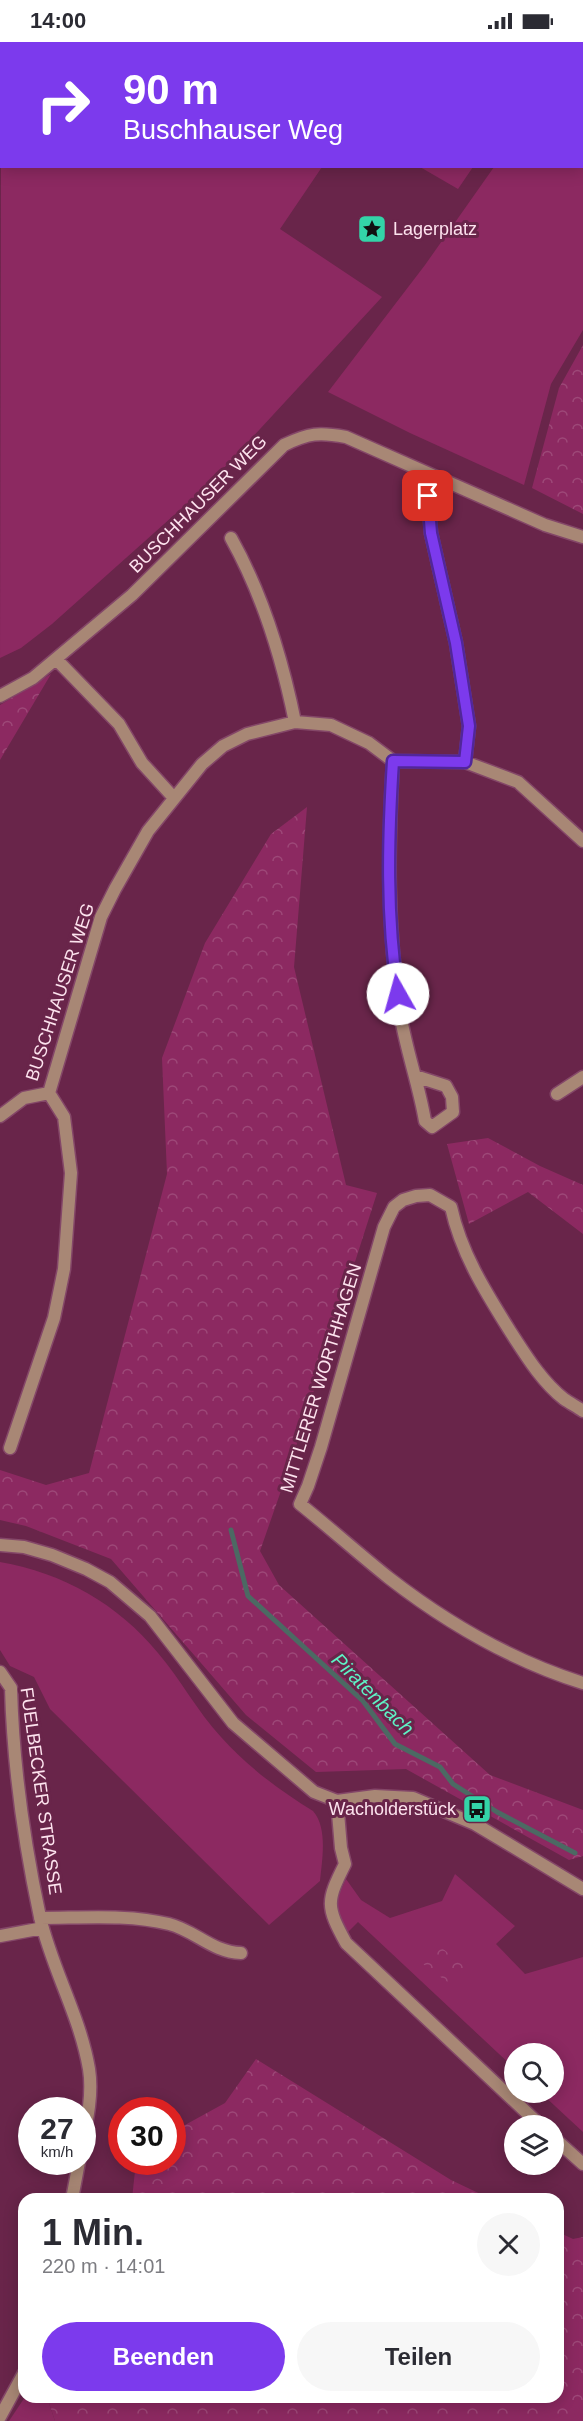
<!DOCTYPE html>
<html lang="de">
<head>
<meta charset="utf-8">
<style>
  body { margin:0; font-family:Arial,sans-serif; background:#f7f7f7; color:#2b2b33; height:100vh; display:flex; flex-direction:column; font-size:22px; white-space:nowrap }
  * { box-sizing:border-box; margin:0 }
  p { font-size:20px; color:#7c7c81 }
  .icon { flex:none; width:33px; height:33px; fill:none; stroke:currentColor; stroke-width:2; stroke-linecap:round; stroke-linejoin:round }
  .map { position:relative; flex:1; overflow:hidden }
  .panel { position:absolute; left:18px; top:2151px; width:546px; height:210px; display:flex; flex-direction:column; background:#fff; border-radius:18px; box-shadow:0 3px 15px #0003 }
  .panel>* { flex:none }
  .guide { position:absolute; left:0px; top:0px; width:584px; height:126px; box-shadow:0 3px 15px #0003; background:#7c3aed; color:#fff; overflow:hidden }
  .tools { position:absolute; left:504px; top:2001px; display:grid; gap:12px }
  .tools a { display:grid; place-items:center; width:60px; height:60px; border-radius:50%; background:#fff; box-shadow:0 3px 15px #0003; font-size:30px }
  .speed { position:absolute; left:18px; top:2055px; display:flex; gap:12px; font-size:30px; font-weight:700; text-align:center }
  .speed>* { display:grid; place-content:center; width:78px; height:78px; border-radius:50%; background:#fff; box-shadow:0 3px 15px #0003; line-height:1 }
  .speed small { font-size:15px; font-weight:400 }
  .speed .limit { border:9px solid #d22; background:#fff; color:#111 }
  .pin { position:absolute; display:grid; place-items:center; width:51px; height:51px; color:#fff; margin:-26px; border-radius:12px; box-shadow:0 3px 9px #0006 }
  .me { position:absolute; width:66px; margin:-33px; rotate:353deg; stroke-linejoin:round; filter:drop-shadow(0 0 4px #0008) }
  .turn { display:flex; align-items:center; gap:21px; height:126px; padding:0 24px; font-size:27px }
  .turn .icon { width:78px; height:78px; stroke-width:2.5 }
  .turn b { display:block; font-size:42px; line-height:51px }
  .round { display:grid; place-items:center; flex:none; width:63px; height:63px; border-radius:32px; background:#f7f7f7 }
  .summary { display:flex; align-items:center; justify-content:space-between; height:102px; padding:0 24px }
  h1 { font-size:36px; font-weight:700; line-height:45px }
  .action { display:flex; gap:12px; margin-top:auto; padding:12px 24px }
  .action a { flex:1; height:69px; border-radius:36px; background:#7c3aed; color:#fff; font-size:24px; font-weight:700; line-height:69px; text-align:center }
  .action a+a { background:#f7f7f7; color:#2b2b33 }
  .status { display:flex; justify-content:space-between; align-items:center; height:42px; padding:0 30px; background:#fff; direction:ltr }
  .status svg { height:16px; fill:currentColor }
  .map>svg:first-child { display:block }
  .green { fill:#8c2961 }
  .forest { fill:url(#forest-crowns) }
  .lines { fill:none; stroke-linecap:round; stroke-linejoin:round }
  .stream { stroke:#4c6963; stroke-width:5 }
  .street-casing { stroke:#844768; stroke-width:15 }
  .street { stroke:#a88775; stroke-width:12 }
  .route-casing { stroke:#51269a; stroke-width:15 }
  .route { stroke:#7c3aed; stroke-width:10 }
  .labels { text-anchor:middle; dominant-baseline:central; stroke-width:6; stroke-linejoin:round; paint-order:stroke }
  .poi-label { font-size:18px; fill:#fde3ee; stroke:#69254a; text-anchor:start }
  .street-label { font-size:18px; fill:#fde3ee; stroke:#69254a }
  .water-label { font-size:20px; font-style:italic; fill:#5ef3c5; stroke:#69254a }
</style>
</head>
<body>
<div class="status"><b>14:00</b><svg viewBox="0 0 49 12"><path d="M0 12V9h3v3zM5 12V6h3v6zM10 12V3h3v9zM15 12V0h3v12zM26 1h20v11H26zM47 4h2v5h-2z"/></svg></div>
<div class="map">
<svg width="583" height="2379" viewBox="0 0 583 2379">
  <defs>
    <pattern id="forest-crowns" width="20" height="18" patternUnits="userSpaceOnUse" patternTransform="scale(1.5)"><rect width="20" height="18" fill="#8c2961"/><path d="M2 6a3 3 0 1 1 6 0M12 15a3 3 0 1 1 6 0" fill="none" stroke="#9d4878"/></pattern>
  </defs>
  <rect width="100%" height="100%" fill="#69254a"/>
  <path class="green" d="M 125,0 L 569,0 L 124,1 Z
    M 583,17 L 583,288 L 551,342 L 524,443 L 410,391 L 328,350 L 425,223 L 494,125 L 582,124 Z
    M 1,106 L 2,124 L 322,125 L 280,187 L 382,255 L 210,441 L 52,582 L 21,606 L 0,616 Z
    M 420,125 L 473,124 L 473,125 L 458,147 Z
    M 0,1520 C 63,1531 118,1562 158,1611 C 181,1638 197,1669 221,1695 C 248,1725 279,1748 313,1769 C 328,1786 322,1818 320,1839 L 269,1883 L 50,1667 L 34,1635 L 10,1624 L 0,1608 Z
    M 455,1832 L 515,1884 L 496,1902 L 525,1932 L 583,1915 L 583,2090 L 541,2051 L 554,2050 L 554,2012 L 514,2012 L 514,2026 L 358,1880 L 347,1891 C 335,1867 334,1862 346,1837 L 361,1858 L 390,1876 L 442,1859 Z
    M 25,2355 L 47,2355 L 55,2379 L 9,2379 Z"/>
  <path class="forest" d="M 583,303 L 583,472 L 532,446 L 559,346 Z
    M 51,632 L 0,718 L 0,663 Z
    M 307,765 L 294,925 L 346,1143 L 377,1151 L 291,1420 L 260,1509 L 279,1543 L 490,1733 L 583,1768 L 583,1814 L 569,1818 L 406,1727 L 316,1730 L 246,1673 L 111,1517 L 26,1484 L 0,1478 L 0,1428 L 46,1443 L 89,1431 L 167,1132 L 162,1016 L 205,901 L 271,792 Z
    M 488,1096 L 540,1124 L 583,1143 L 583,1192 L 528,1150 L 469,1182 L 447,1102 Z
    M 434,1900 L 468,1926 L 454,1945 L 419,1919 Z
    M 256,2017 L 451,2138 L 491,2157 L 132,2157 L 136,2120 L 172,2120 L 173,2084 L 185,2083 L 225,2061 Z
    M 558,2190 L 573,2197 L 583,2195 L 583,2379 L 55,2379 L 47,2355 L 558,2355 Z"/>
  <g class="lines">
    <path class="stream" d="M 231,1488 L 248,1554 L 363,1659 L 395,1702 L 440,1725 L 453,1742 L 497,1770 L 575,1811"/>
    <g class="street-casing">
      <path id="street" d="M 428,454 L 431,491 L 456,601 L 469,684 L 465,720
        M 231,496 C 263,553 282,616 295,680
        M 56,617 L 119,682 L 142,721 L 174,756
        M 0,654 L 33,636 L 132,553 L 284,403 C 309,391 319,390 346,395 L 545,483 L 583,495
        M 393,719 C 388,807 387,884 400,971 C 406,1008 419,1043 425,1079 L 432,1085 L 453,1070 L 452,1055 L 446,1044 L 415,1034
        M 557,1052 L 583,1035
        M 0,1074 L 24,1056 L 49,1051 L 101,875 L 115,847 L 148,789 L 202,722 L 223,704 L 247,692 L 295,680 L 331,683 L 369,701 L 393,719 L 465,720 L 518,740 L 583,799
        M 583,1369 C 577,1365 570,1361 564,1357 C 541,1339 525,1312 510,1289 C 485,1249 461,1211 451,1165 L 430,1153 L 416,1154 L 403,1158 L 394,1165 L 384,1185 L 321,1405 L 308,1444 L 300,1462 C 330,1486 359,1512 389,1536 C 447,1581 513,1619 583,1641
        M 10,1406 L 54,1276 L 64,1227 L 71,1131 L 64,1075 L 49,1051
        M 0,1503 L 24,1505 L 52,1513 L 86,1527 L 110,1540 L 150,1574 L 233,1681 L 314,1750 L 337,1759 L 375,1754 L 413,1756 L 475,1782 L 583,1847
        M 0,1630 L 11,1646 C 13,1722 24,1800 40,1875 C 52,1927 80,1974 89,2027 C 93,2052 87,2079 82,2103
        M 337,1759 L 341,1806 L 345,1822 C 326,1860 326,1864 346,1901 L 541,2084
        M 40,1876 C 83,1876 128,1872 169,1882 C 196,1889 212,1910 241,1911
        M 0,1894 L 43,1886
        M 554,2096 L 583,2122
        M 72,2157 L 79,2120
        M 0,2375 L 24,2331"/>
    </g>
    <use href="#street" class="street"/>
  </g>
  <g class="lines">
    <g class="route-casing">
      <path id="route" d="M 398,952 C 386,874 388,797 393,719 L 465,720 L 469,684 L 456,601 L 431,491 L 428,454"/>
    </g>
    <use href="#route" class="route"/>
  </g>
  <defs>
    <g id="sight-square" transform="scale(1.5)"><rect x="-9" y="-9" width="18" height="18" rx="4" fill="#33d4a8" stroke="#69254a"/><path d="M0-6L1.8-2.2L6-1.7L2.9 1.2L3.7 5.4L0 3.3L-3.7 5.4L-2.9 1.2L-6-1.7L-1.8-2.2Z" fill="#111"/></g>
    <g id="bus-square" transform="scale(1.5)"><rect x="-9" y="-9" width="18" height="18" rx="4" fill="#33d4a8" stroke="#69254a"/><path d="M-5-6H5V4H4V6H2V4H-2V6H-4V4H-5ZM-3.5-4V0h7V-4ZM-3.5 1.2v1.5H-2V1.2ZM2 1.2v1.5H3.5V1.2Z" fill="#111"/></g>
  </defs>
  <g fill-rule="evenodd">
    <use href="#sight-square" x="372" y="187"/>
    <use href="#bus-square" x="477" y="1767"/>
  </g>
  <g class="labels">
    <g class="poi-label">
      <text x="393" y="187">Lagerplatz</text>
      <text x="456" y="1767" text-anchor="end">Wacholderstück</text>
    </g>
    <g class="street-label">
      <text transform="translate(198 462) rotate(-45)">BUSCHHAUSER WEG</text>
      <text transform="translate(60 950) rotate(-72)">BUSCHHAUSER WEG</text>
      <text transform="translate(321 1336) rotate(-73)">MITTLERER WORTHHAGEN</text>
      <text transform="translate(41 1749) rotate(82)">FUELBECKER STRASSE</text>
    </g>
    <g class="water-label">
      <text transform="translate(373 1652) rotate(45)">Piratenbach</text>
    </g>
  </g>
</svg>
<div class="tools">
<a><svg class="icon" aria-label="search" viewBox="0 0 24 24"><circle cx="10" cy="10" r="6"/><path d="M15 15l6 6"/></svg></a>
<a><svg class="icon" aria-label="layers" viewBox="0 0 24 24"><path d="M12 4l9 5-9 5-9-5zM3 14l9 5 9-5"/></svg></a>
</div>
<div class="speed"><div>27<small>km/h</small></div><div class="limit">30</div></div>
<div class="pin" style="left:428px;top:454px;background:#d93025"><svg class="icon" aria-label="arrive" viewBox="0 0 24 24"><path d="M6 21V4h12l-3 4 3 4H6"/></svg></div>
<svg class="me" style="left:398px;top:952px" viewBox="-20 -20 40 40"><circle r="19" fill="#fff"/><path d="M0-13L10 11 0 6-10 11z" fill="#7c3aed"/></svg>
<div class="guide">
<div class="turn"><svg class="icon" aria-label="right" viewBox="0 0 24 24"><path d="M7 20v-9h11M14 6l5 5-5 5"/></svg><div><b>90 m</b>Buschhauser Weg</div></div>
</div>
<section class="panel">
<div class="summary"><div><h1>1 Min.</h1><p>220 m · 14:01</p></div><a class="round"><svg class="icon" aria-label="close" viewBox="0 0 24 24"><path d="M6 6l12 12M18 6L6 18"/></svg></a></div>
<div class="action"><a>Beenden</a><a>Teilen</a></div>
</section>
</div>
</body>
</html>
